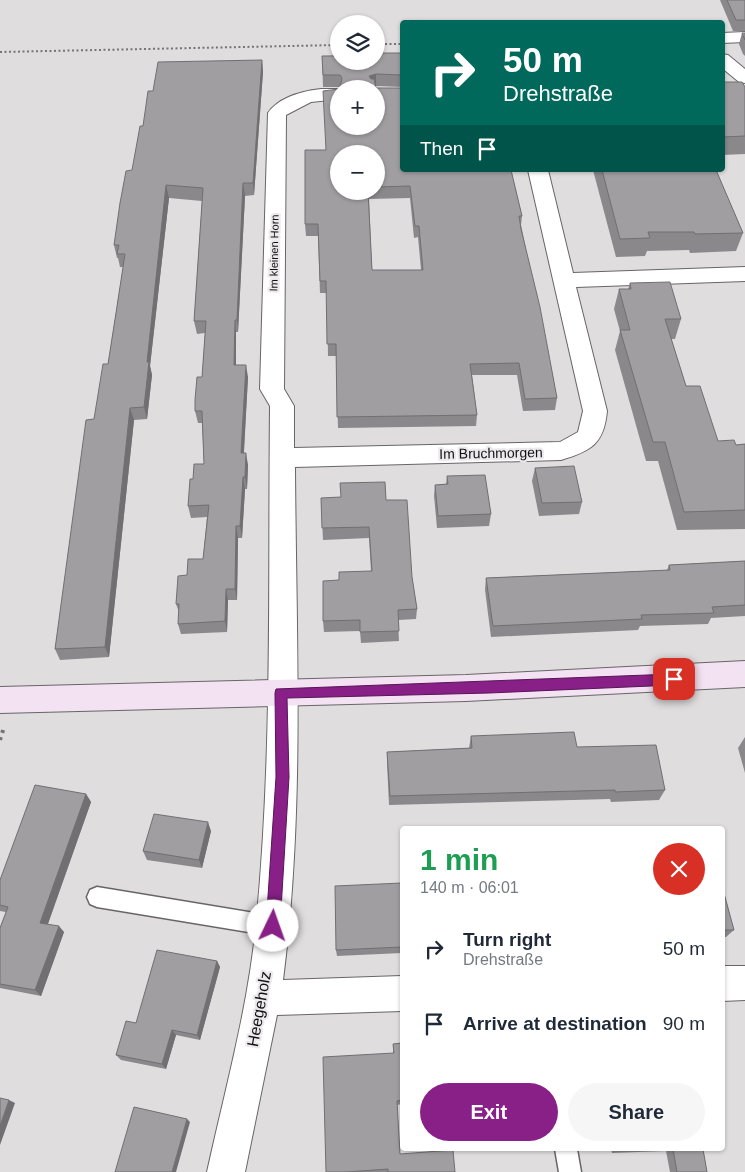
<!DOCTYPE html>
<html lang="en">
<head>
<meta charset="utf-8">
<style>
  body { margin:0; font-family:Arial,sans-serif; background:#f6f6f7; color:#1f2937; height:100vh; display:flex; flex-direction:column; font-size:19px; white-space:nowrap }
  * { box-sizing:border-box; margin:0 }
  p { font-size:16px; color:#747a83 }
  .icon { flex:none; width:28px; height:28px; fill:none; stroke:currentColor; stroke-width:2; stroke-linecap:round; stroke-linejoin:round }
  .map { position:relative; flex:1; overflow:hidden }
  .side { position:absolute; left:400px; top:826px; width:325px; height:325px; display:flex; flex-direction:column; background:#fff; border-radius:5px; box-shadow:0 1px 4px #0004 }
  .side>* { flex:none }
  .banner { position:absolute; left:400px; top:20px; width:325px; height:152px; border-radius:5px; box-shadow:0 1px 4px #0004; background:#00695c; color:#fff; overflow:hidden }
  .buttons { position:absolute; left:330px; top:15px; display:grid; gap:10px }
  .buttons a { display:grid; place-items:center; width:55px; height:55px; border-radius:50%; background:#fff; box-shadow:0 1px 4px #0004; font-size:25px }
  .pin { position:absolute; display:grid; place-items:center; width:42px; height:42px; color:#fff; margin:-21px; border-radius:10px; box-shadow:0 2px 8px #0006 }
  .me { position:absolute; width:55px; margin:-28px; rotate:3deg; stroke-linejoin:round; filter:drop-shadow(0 0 4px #0008) }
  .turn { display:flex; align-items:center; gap:18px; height:105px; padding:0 20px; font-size:22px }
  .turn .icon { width:65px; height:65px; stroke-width:2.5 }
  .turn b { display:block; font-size:35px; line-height:42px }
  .then { display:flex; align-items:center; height:48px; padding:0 20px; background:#0003; gap:10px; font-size:19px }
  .round { display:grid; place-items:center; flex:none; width:52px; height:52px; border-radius:26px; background:#f6f6f7 }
  .summary { display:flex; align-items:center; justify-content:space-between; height:85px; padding:0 20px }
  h1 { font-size:30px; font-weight:800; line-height:38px; color:#1e9e55 }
  .action { display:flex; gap:10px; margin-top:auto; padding:10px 20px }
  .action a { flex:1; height:58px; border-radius:30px; background:#882087; color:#fff; font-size:20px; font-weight:800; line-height:58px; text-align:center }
  .action a+a { background:#f6f6f7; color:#1f2937 }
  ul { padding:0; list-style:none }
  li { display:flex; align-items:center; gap:15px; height:75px; padding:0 20px }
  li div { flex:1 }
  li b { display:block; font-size:19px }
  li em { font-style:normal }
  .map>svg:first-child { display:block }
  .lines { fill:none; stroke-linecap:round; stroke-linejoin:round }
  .lane-casing { stroke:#686567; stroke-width:3 }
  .street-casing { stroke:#686567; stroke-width:2 }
  .secondary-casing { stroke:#686567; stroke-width:2 }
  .path-far1 { stroke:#757375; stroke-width:2; stroke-dasharray:2 2.5; stroke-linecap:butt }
  .path { stroke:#757375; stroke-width:4; stroke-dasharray:3 4.5; stroke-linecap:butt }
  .lane { fill:#fff; fill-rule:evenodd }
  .street { fill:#fff; fill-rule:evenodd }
  .secondary { fill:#f3e2f2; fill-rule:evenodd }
  .wall { fill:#8a888a; fill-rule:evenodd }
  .shaded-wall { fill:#716f71 }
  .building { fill:#a19ea1; stroke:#716f71; fill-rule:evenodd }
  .route { fill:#882087; stroke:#581558 }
  .labels { text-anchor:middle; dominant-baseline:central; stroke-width:4.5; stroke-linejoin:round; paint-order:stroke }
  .far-street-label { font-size:11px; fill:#131213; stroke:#edeaed }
  .street-label { font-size:14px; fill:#131213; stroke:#edeaed }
  .near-street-label { font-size:16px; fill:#131213; stroke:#edeaed }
</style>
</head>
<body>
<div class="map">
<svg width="745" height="1172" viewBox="0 0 745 1172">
  <rect width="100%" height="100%" fill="#e0dddf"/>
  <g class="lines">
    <g class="lane-casing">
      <path id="lane" d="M 97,887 L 273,916 L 280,919 L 283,926 L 280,933 L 273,936 L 97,907 L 90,904 L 87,897 L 90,890 Z
        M 555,1149 L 577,1149 L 581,1172 L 559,1172 Z"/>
    </g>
    <g class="street-casing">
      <path id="street" d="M 745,32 L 745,42 L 722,43 L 722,33 Z
        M 722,54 L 728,55 L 745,69 L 745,83 L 739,82 L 722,68 Z
        M 321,89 L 340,89 L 339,99 L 311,102 L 286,115 L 284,389 L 294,406 L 294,448 L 560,442 L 578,432 L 583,411 L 528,170 L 548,170 L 573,273 L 745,267 L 745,281 L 576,287 L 607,411 C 604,444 591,451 561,460 L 295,467 C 296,638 305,810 283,980 L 402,976 L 402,1011 L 277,1015 L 245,1172 L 207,1172 C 225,1090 248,1008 256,925 C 273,753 268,579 270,406 L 260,389 L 268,113 C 279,97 303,91 321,89 Z
        M 722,966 L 745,966 L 745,1000 L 722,1001 Z"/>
    </g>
    <g class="secondary-casing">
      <path id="secondary" d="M 745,661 L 745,687 L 466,701 L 0,713 L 0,687 L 466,675 Z"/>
    </g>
    <path class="path-far1" d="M 376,44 L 402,44
      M 0,52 L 339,45"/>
    <path class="path" d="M 0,740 L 4,727"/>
    <use href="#lane" class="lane"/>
    <use href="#street" class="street"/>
    <use href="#secondary" class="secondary"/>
  </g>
  <path class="wall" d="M 720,0 L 745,0 L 745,31 L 733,31 Z
    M 742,33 L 745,33 L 745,56 L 743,54 L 739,44 Z
    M 402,53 L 402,87 L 376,86 L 402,170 L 515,170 L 511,170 L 522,216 L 521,225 L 557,398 L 555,410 L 523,411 L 517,375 L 472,375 L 477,415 L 476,426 L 338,428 L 336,356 L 328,356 L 327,293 L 320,293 L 318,236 L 306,236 L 305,224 L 326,150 L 340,89 L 340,87 L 323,87 L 322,56 ZM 376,154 L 376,191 L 339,191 ZM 410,198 L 414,238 L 418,237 L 421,270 L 372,270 L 369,199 Z
    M 262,60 L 263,72 L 254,195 L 245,196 L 238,332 L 236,332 L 236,365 L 248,377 L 244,453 L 248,465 L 247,489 L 245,489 L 242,538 L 238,538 L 237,600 L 228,600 L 227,632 L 181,634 L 178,624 L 179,612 L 176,604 L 187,575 L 203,559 L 207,517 L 191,518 L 188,506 L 193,479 L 204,464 L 202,423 L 198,423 L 195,411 L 202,377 L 205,333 L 197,334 L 194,321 L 202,201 L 169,198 L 150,366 L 152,375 L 147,419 L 134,420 L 109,657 L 60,660 L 55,649 L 94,419 L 108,364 L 123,267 L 120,267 L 118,258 L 117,258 L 114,245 L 143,126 L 153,91 Z
    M 722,82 L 745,87 L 745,154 L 722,155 Z
    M 593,170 L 716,170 L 743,233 L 736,251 L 690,253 L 689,250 L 647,251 L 645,256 L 616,257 Z
    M 630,283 L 681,319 L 675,339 L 671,339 L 686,386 L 718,441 L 736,445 L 745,444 L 745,529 L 677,530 L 658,461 L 646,461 L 615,350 L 620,331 L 614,309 L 619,289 L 628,289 Z
    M 535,468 L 582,502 L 579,514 L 539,516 L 532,481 Z
    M 447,476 L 491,514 L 489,526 L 437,528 L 434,496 L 435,485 L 446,484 Z
    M 321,498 L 386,500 L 412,577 L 417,609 L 416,619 L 398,620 L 399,641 L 361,643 L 360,631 L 324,632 L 323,621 L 339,580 L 371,571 L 369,538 L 323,540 Z
    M 745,561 L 745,616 L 711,618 L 708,624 L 640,626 L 638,630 L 491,637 L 485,590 L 486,578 L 667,570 L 669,565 Z
    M 471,736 L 577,747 L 665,790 L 659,800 L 611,802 L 610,799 L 389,805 L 387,762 L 387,752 L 469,748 Z
    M 745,737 L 745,773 L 738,748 Z
    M 86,794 L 91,802 L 48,924 L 64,932 L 41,996 L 0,988 L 0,928 L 6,912 L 0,911 L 0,880 Z
    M 211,831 L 202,868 L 147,860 L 143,851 Z
    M 402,883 L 402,953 L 337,956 L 336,950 Z
    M 722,886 L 734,930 L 726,937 L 722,937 Z
    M 217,961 L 220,967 L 200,1040 L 176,1035 L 166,1069 L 121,1060 L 116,1055 L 136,1023 Z
    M 402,1043 L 402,1104 L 397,1105 L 400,1154 L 455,1172 L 326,1172 L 393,1053 L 393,1044 Z
    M 611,1149 L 703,1149 L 707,1172 L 670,1172 L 666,1151 L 612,1153 Z"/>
  <path class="shaded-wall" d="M 262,60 L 263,72 L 254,195 L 253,183 Z
    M 376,74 L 376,86 L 369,76 Z
    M 243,183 L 245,196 L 238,332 L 237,320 Z
    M 166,185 L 169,198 L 150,366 L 152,375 L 147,419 L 144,407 L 147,362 Z
    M 235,320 L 236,332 L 236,377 L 234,365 Z
    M 246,365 L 248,377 L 243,465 L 241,453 Z
    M 130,408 L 134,420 L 109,657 L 105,647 Z
    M 246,453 L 248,465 L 247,489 L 245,477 Z
    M 243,477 L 245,489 L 242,538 L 240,526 Z
    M 236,526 L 238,538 L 237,600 L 235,589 Z
    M 226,589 L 228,600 L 227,632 L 225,621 Z
    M 86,794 L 91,802 L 46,929 L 40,923 Z
    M 208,822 L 211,831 L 202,868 L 199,860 Z
    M 59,926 L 64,932 L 41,996 L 35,990 Z
    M 217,961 L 220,967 L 200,1040 L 197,1035 Z
    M 172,1030 L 176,1035 L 166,1069 L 162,1064 Z
    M 9,1100 L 15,1103 L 0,1145 L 0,1126 Z
    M 187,1119 L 190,1122 L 176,1172 L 172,1172 Z"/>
  <path class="building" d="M 727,0 L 745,0 L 745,20 L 736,20 Z
    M 742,33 L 745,33 L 745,40 Z
    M 376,53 L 402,53 L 402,75 L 376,74 L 369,76 L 371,79 L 374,79 L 376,88 L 402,88 L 402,170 L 511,170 L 522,216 L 519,216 L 521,229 L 540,307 L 557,398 L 525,399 L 519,363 L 470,364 L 477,415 L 337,417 L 336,344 L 327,344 L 326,281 L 320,281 L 318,224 L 305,224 L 305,150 L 326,150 L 323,91 L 339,89 L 339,126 L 376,126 L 376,89 L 339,89 L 340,89 L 342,78 L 340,75 L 323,75 L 322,56 L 339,56 L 339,61 L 376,61 ZM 339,154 L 376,154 L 376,187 L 410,186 L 415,226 L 419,226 L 423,270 L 372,270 L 368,191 L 339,191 Z
    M 262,60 L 253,183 L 243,183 L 237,320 L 235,320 L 234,365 L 246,365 L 241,453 L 246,453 L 245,477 L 243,477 L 240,526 L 236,526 L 235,589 L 226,589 L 225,621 L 178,624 L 179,604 L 176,604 L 178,576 L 187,575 L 188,559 L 203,559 L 209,505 L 188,506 L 190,479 L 193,479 L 194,464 L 204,464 L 202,411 L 195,411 L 195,400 L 197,377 L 202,377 L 206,321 L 194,321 L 203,188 L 166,185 L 147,362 L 149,362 L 144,407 L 130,408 L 105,647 L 55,649 L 86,420 L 94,419 L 103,364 L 108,364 L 116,313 L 125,254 L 117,254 L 119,245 L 114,245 L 120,203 L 126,171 L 132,170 L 140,126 L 143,126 L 148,91 L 153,91 L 158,62 Z
    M 722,82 L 742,82 L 745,87 L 745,136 L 722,137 Z
    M 602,170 L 716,170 L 743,233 L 695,234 L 694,232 L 648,232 L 650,238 L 620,239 Z
    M 670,282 L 681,319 L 665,319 L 686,386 L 700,386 L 718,441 L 734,440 L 736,445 L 745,444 L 745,510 L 684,512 L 665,442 L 653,442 L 620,330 L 630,330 L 619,289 L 631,289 L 630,283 Z
    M 574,466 L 582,502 L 542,503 L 535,468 Z
    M 485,475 L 491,514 L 438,516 L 435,485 L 448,484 L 447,476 Z
    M 385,482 L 386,500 L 407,500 L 412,577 L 417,609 L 398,610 L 399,631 L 360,632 L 360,620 L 323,621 L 323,581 L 339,580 L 339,572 L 372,571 L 369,527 L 322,528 L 321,498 L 341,497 L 340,483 Z
    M 745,561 L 745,605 L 712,607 L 714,613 L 641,615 L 642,619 L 493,626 L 486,578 L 670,570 L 669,565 Z
    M 574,732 L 577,747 L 656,745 L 665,790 L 615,792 L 615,790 L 390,796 L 387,752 L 472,748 L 471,736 Z
    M 35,785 L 86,794 L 40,923 L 59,926 L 35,990 L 0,984 L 0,928 L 8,907 L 0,905 L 0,880 Z
    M 154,814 L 208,822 L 199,860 L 143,851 Z
    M 402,883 L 402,947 L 336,950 L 335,886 Z
    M 722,886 L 734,930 L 722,930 Z
    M 157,950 L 217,961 L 197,1035 L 172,1030 L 162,1064 L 116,1055 L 126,1021 L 136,1023 Z
    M 402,1043 L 402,1100 L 397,1101 L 400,1154 L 453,1150 L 455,1172 L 388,1172 L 388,1169 L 346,1172 L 326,1172 L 323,1057 L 394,1053 L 393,1044 Z
    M 0,1098 L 9,1100 L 0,1126 Z
    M 134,1107 L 187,1119 L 172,1172 L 115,1172 Z
    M 673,1149 L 703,1149 L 707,1172 L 677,1172 Z"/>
  <path class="route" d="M 674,674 L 678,676 L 680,679 L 678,683 L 674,685 L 489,693 L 287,698 L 289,777 L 280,926 L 278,931 L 273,934 L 268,931 L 266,926 L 276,777 L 275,693 L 276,689 Z"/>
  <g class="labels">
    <g class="far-street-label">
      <text transform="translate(274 253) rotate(-89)">Im kleinen Horn</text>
    </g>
    <g class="street-label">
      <text transform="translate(491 453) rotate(-1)">Im Bruchmorgen</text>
    </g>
    <g class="near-street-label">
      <text transform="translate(259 1009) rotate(-80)">Heegeholz</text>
    </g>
  </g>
</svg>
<div class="buttons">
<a><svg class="icon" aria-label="layers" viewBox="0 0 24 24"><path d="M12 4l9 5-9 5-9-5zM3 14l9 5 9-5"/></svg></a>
<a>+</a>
<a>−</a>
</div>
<div class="pin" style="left:674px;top:679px;background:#d93025"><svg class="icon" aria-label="arrive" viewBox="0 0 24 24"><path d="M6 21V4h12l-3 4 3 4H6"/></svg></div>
<svg class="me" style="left:273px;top:926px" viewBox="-20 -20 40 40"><circle r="19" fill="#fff"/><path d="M0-13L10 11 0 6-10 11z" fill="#882087"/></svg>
<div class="banner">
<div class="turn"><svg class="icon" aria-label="right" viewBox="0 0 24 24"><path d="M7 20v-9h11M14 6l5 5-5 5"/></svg><div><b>50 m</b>Drehstraße</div></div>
<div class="then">Then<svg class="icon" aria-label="arrive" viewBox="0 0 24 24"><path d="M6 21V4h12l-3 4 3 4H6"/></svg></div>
</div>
<section class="side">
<div class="summary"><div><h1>1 min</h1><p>140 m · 06:01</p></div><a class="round" style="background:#d93025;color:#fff"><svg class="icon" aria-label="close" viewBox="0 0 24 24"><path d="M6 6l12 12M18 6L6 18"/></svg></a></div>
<ul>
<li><svg class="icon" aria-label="right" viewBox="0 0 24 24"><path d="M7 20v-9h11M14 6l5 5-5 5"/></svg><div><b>Turn right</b><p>Drehstraße</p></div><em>50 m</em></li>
<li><svg class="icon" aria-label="arrive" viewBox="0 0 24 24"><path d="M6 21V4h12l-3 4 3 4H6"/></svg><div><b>Arrive at destination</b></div><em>90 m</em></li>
</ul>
<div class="action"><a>Exit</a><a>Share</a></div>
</section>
</div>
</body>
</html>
